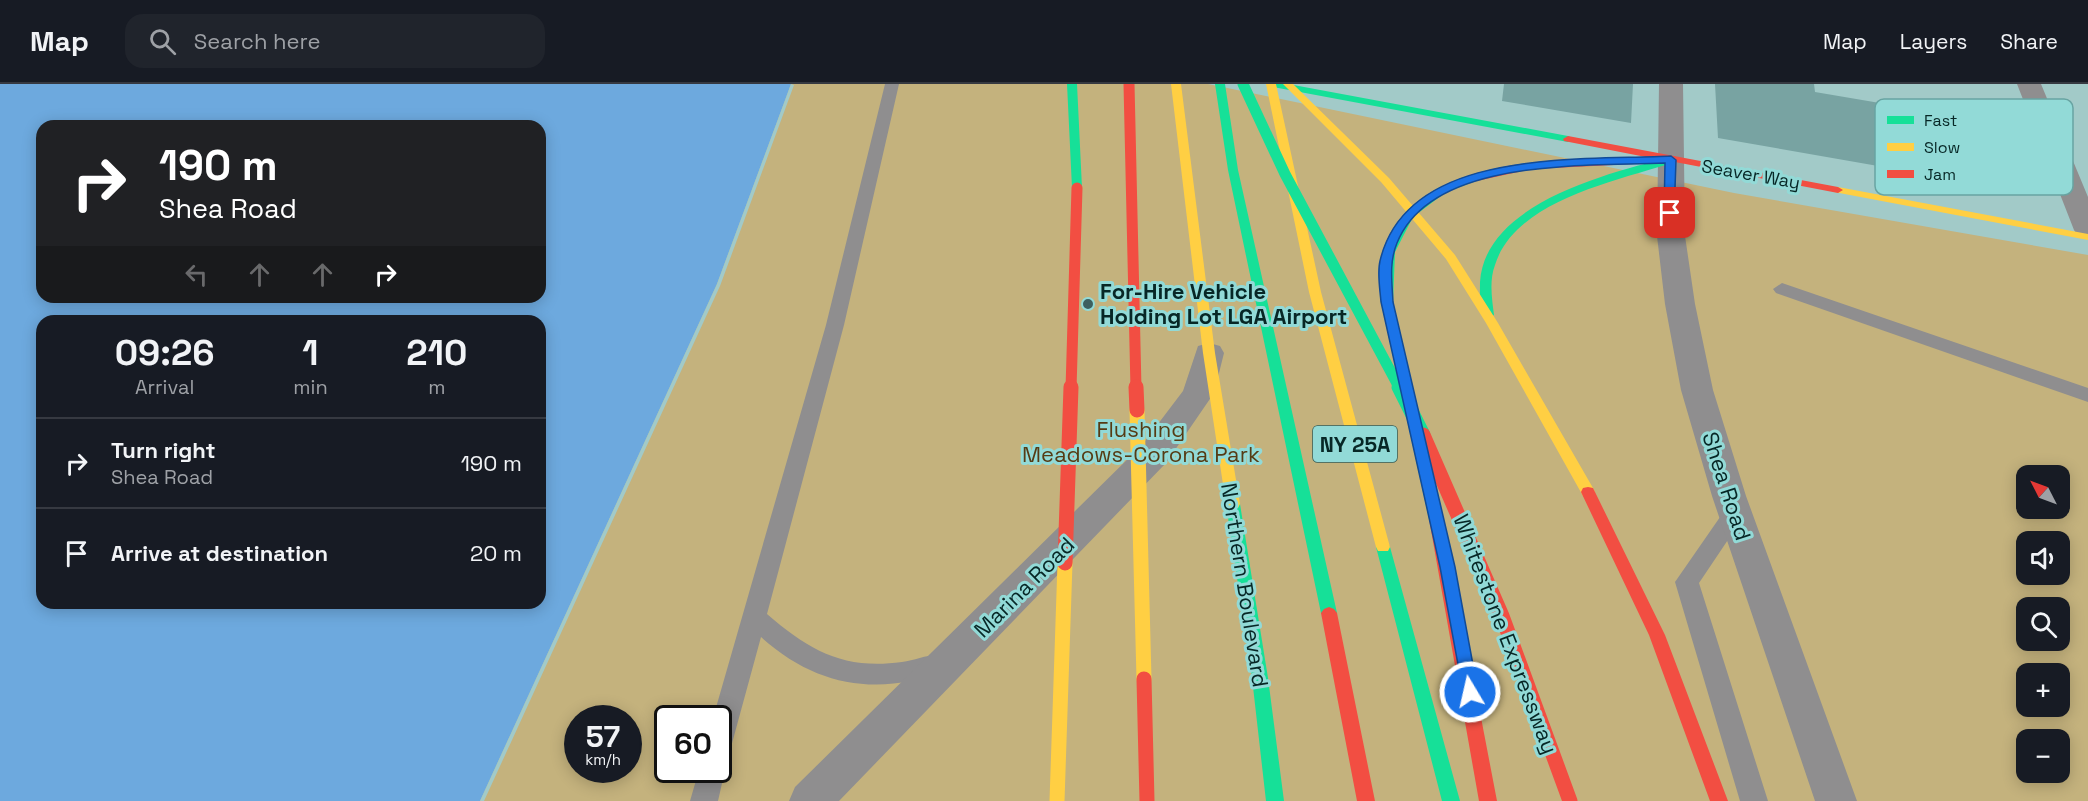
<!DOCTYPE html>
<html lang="en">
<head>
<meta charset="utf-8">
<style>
  body { margin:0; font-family:"Space Grotesk",sans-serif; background:#20242c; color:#f1f3f6; height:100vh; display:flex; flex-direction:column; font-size:22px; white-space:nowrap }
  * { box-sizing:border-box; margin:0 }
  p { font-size:20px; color:#9ea1a6 }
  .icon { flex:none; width:33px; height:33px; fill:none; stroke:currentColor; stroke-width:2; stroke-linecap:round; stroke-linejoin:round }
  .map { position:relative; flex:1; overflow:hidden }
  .drawer { position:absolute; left:36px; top:231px; width:510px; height:294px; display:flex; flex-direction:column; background:#171b24; border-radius:18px; box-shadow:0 3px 15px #0003 }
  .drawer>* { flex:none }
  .top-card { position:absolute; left:36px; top:36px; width:510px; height:183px; border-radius:18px; box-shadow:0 3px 15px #0003; background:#202124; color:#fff; overflow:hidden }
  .needle { width:39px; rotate:312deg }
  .controls { position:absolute; left:2016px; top:381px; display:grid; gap:12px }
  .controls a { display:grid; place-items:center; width:54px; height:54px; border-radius:12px; background:#171b24; box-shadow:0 3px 15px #0003; font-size:30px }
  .speed { position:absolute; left:564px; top:621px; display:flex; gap:12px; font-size:30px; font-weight:700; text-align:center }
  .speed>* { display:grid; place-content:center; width:78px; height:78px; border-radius:50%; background:#171b24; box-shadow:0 3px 15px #0003; line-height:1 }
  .speed small { font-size:15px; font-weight:400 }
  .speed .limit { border:3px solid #111; border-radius:9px; background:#fff; color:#111 }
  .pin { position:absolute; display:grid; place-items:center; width:51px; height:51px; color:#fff; margin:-26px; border-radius:12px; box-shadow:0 3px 9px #0006 }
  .me { position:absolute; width:66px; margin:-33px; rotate:351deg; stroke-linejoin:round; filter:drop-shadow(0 0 4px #0008) }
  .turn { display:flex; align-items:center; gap:21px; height:126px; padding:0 24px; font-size:27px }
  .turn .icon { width:78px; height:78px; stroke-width:2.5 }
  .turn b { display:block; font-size:42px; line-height:51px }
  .lanes { display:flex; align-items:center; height:57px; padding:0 24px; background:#0003; justify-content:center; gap:30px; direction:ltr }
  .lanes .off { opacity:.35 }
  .eta { display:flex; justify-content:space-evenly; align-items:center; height:102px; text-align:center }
  .eta b { font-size:36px; font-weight:700; line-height:42px }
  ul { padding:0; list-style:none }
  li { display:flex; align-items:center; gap:18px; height:90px; padding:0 24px; border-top:2px solid #363941 }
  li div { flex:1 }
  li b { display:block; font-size:22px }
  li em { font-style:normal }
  header { display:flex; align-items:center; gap:36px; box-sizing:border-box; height:84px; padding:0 30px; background:#171b24; border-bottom:2px solid #363941 }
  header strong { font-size:28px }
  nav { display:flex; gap:33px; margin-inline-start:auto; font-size:21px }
  .search { width:420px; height:54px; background:#20242c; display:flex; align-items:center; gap:15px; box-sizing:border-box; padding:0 21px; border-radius:18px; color:#9ea1a6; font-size:22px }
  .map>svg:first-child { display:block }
  .green { fill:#c4b27d; fill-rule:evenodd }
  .water { fill:#6da9de; fill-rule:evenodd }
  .pier { fill:#a2cac8 }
  .building { fill:#78a3a2 }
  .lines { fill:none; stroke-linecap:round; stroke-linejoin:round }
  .lane { fill:#8f8e8f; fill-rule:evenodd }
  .street { fill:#8f8e8f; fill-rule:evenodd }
  .fast { fill:#16e098; fill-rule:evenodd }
  .slow { fill:#ffcf43; fill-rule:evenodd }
  .jam { fill:#f24e42; fill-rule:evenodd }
  .fast-bridge-far1 { stroke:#16e098; stroke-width:11 }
  .fast-bridge { stroke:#16e098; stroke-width:15 }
  .slow-bridge { stroke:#ffcf43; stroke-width:15 }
  .jam-bridge-far1 { stroke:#f24e42; stroke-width:11 }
  .jam-bridge { stroke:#f24e42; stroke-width:15 }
  .route { fill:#1a73e8; stroke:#114b97; stroke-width:1.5 }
  .poi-dot { fill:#3d605f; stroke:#92dad7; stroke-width:2 }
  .labels { text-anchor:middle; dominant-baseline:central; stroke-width:6; stroke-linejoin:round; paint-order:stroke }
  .far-street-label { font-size:18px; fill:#072726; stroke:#92dad7 }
  .shield { fill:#92dad7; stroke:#315d5b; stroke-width:1.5 }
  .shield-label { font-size:21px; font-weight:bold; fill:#072726 }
  .poi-label { font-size:22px; font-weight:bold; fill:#072726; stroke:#92dad7; text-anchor:start }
  .park-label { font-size:22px; fill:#563b14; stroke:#92dad7 }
  .street-label { font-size:22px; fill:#072726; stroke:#92dad7 }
  .key { fill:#92dad7; stroke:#68a4a2; stroke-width:1.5 }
  .key-label { font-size:16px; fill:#072726 }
</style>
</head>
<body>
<header>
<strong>Map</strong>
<div class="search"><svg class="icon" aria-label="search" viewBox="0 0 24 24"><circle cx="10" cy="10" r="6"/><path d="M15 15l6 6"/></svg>Search here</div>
<nav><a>Map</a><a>Layers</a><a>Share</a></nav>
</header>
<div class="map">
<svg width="2088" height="717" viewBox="0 0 2088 717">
  <rect width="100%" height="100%" fill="#a2cac8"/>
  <path class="green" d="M 791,0 L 1208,0 L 1734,109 L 2088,171 L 2088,717 L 480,717 L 717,200 ZM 2026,392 L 2060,392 L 2060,424 L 2026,424 ZM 2026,458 L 2060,458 L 2060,490 L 2026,490 ZM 2026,524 L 2060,524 L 2060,556 L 2026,556 ZM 2026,590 L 2060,590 L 2060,622 L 2026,622 ZM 578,634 L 628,634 L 628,686 L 578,686 ZM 668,634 L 718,634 L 718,686 L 668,686 ZM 2026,656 L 2060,656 L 2060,688 L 2026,688 Z"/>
  <path class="water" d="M 0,0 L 791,0 L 717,200 L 480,717 L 0,717 ZM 42,42 L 540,42 L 540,213 L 42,213 ZM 42,237 L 540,237 L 540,519 L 42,519 Z"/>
  <path class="pier" d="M 791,0 L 794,1 L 720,202 L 484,717 L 480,717 L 717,200 Z"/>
  <path class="building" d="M 1504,0 L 1633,0 L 1631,39 L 1502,17 Z
    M 1715,0 L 1814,0 L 1815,8 L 1921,26 L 1941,93 L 1718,54 Z"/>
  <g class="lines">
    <path class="lane" d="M 885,0 L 899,0 L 844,241 L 767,530 C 810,567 844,586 902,578 C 918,576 933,567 948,573 L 951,580 L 948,587 C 877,612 817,603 761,553 L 731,663 L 727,671 L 718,675 L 718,634 L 713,634 L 826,241 Z
      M 1782,199 L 2088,304 L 2088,318 L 1776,209 L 1773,205 Z
      M 1735,421 L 1743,423 L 1746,429 L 1699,499 L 1768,717 L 1740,717 L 1675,498 L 1727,423 Z
      M 718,676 L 725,686 L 718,717 L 690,717 L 699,686 L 718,686 Z"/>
    <path class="street" d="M 1659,0 L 1683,0 L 1685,152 L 1695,220 L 1713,306 L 1746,412 L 1857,717 L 1815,717 L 1712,412 L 1681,306 L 1665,220 L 1657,152 Z
      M 2017,0 L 2041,0 L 2088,113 L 2088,154 L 2078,152 L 2074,146 Z
      M 1209,259 L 1220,262 L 1224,269 L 1214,309 L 1166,379 L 839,717 L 789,717 L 795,703 L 1142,361 L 1183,307 L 1198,262 Z"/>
    <path class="fast" d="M 1067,0 L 1077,0 L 1082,104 L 1077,107 L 1072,104 Z
      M 1215,0 L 1225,0 L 1238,86 L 1337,529 L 1334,533 L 1329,535 L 1324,533 L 1321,529 L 1228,86 Z
      M 1268,0 L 1288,0 L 1568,52 L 1573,55 L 1568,58 L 1273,3 Z
      M 1671,73 L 1676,76 L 1675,78 C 1617,97 1515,116 1495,181 C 1489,197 1492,215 1494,231 L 1488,235 L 1484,234 C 1479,224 1480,209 1480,198 C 1485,119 1609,89 1671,73 Z
      M 1472,92 L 1477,95 L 1476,97 L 1446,108 L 1413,133 L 1395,168 L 1393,218 L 1443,435 L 1441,439 L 1431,439 L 1429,435 L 1381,218 L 1383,168 L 1405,129 L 1438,104 Z
      M 1233,415 L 1238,416 L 1240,420 L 1268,594 L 1284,717 L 1266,717 L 1252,594 L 1226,420 L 1228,416 Z
      M 1383,457 L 1388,459 L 1390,463 L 1460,717 L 1442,717 L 1376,463 L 1378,459 Z"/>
    <path class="slow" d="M 1171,0 L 1181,0 L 1215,269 L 1240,420 L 1238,424 L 1228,424 L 1226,420 L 1203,269 Z
      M 1266,0 L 1276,0 L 1321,208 L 1390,463 L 1388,467 L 1378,467 L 1376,463 L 1309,208 Z
      M 1283,0 L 1293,0 L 1389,94 L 1455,171 L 1498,239 L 1593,404 L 1595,408 L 1593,412 L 1583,412 L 1486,239 L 1446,175 L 1381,98 Z
      M 1838,103 L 2088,150 L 2088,156 L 1834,108 L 1834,104 Z"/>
    <path class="jam" d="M 1568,52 L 1838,103 L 1843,106 L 1838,109 L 1675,78 L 1532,85 L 1472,98 L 1467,95 L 1472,92 L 1532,79 L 1651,74 L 1564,57 L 1563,55 Z
      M 1588,403 L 1593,404 L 1595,408 L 1665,551 L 1728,717 L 1710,717 L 1649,551 L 1581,408 L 1583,404 Z
      M 1436,430 L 1441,431 L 1443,435 L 1497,717 L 1479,717 L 1429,435 L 1431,431 Z
      M 1329,523 L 1334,525 L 1337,529 L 1375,717 L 1357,717 L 1321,529 L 1324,525 Z"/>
    <path class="fast-bridge-far1" d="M 1243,0 L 1285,90 L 1400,305"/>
    <path class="fast-bridge" d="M 1399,303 L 1423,351"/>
    <path class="slow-bridge" d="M 1137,326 L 1144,595
      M 1057,717 L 1065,479"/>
    <path class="jam-bridge-far1" d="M 1129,0 L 1136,305
      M 1071,305 L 1077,104"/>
    <path class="jam-bridge" d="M 1136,303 L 1137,326
      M 1423,351 L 1502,532 L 1570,717
      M 1065,479 L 1071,303
      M 1144,595 L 1147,717"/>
  </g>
  <path class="route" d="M 1671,72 L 1676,76 L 1674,132 L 1664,129 L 1665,79 C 1589,83 1432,72 1397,159 C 1389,178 1392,198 1393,218 L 1455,483 L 1478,608 L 1476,613 L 1464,613 L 1440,483 L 1381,218 C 1380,205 1377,189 1380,177 C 1407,62 1581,77 1671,72 Z"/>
  <circle class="poi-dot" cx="1088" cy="220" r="6"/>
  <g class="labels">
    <g class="far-street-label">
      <text transform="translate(1751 90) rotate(10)">Seaver Way</text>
    </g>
    <rect class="shield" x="1313" y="342" width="84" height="36" rx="4.5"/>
    <g class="shield-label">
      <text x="1355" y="360">NY 25A</text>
    </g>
    <g class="poi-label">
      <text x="1100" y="207">For-Hire Vehicle<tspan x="1100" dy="25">Holding Lot LGA Airport</tspan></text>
    </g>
    <g class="park-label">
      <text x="1141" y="345">Flushing<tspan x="1141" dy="25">Meadows-Corona Park</tspan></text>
    </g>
    <g class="street-label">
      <text transform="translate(1727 402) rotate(72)">Shea Road</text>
      <text transform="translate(1245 501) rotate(81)">Northern Boulevard</text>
      <text transform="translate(1024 503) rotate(-45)">Marina Road</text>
      <text transform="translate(1506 550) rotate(69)">Whitestone Expressway</text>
    </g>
  </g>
  <rect x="1875" y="15" width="198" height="96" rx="9" class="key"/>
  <rect x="1887" y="32" width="27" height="8" fill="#16e098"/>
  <rect x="1887" y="59" width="27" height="8" fill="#ffcf43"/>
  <rect x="1887" y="86" width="27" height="8" fill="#f24e42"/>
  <g class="key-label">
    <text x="1924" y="42">Fast</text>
    <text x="1924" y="69">Slow</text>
    <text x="1924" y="96">Jam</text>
  </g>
</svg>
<div class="controls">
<a><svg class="needle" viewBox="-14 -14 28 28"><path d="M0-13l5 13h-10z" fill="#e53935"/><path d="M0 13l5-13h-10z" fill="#9ea1a6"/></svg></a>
<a><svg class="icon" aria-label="sound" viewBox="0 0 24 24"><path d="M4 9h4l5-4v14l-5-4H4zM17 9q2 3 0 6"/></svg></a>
<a><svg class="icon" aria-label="search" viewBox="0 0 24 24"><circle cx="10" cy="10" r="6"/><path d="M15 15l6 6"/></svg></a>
<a>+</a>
<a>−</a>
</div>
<div class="speed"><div>57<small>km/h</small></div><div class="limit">60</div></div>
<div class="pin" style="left:1670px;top:129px;background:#d93025"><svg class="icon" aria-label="arrive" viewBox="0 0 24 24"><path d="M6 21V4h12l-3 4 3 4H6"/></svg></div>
<svg class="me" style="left:1470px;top:608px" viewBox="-20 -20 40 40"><circle r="17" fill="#1a73e8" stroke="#fff" stroke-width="3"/><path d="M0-11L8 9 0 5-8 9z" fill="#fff"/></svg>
<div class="top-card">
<div class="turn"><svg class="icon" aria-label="right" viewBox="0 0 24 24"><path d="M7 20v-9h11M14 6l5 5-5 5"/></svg><div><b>190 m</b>Shea Road</div></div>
<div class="lanes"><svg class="icon off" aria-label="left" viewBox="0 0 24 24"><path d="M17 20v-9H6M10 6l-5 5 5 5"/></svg><svg class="icon off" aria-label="ahead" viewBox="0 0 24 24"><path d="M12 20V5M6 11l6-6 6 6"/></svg><svg class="icon off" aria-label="ahead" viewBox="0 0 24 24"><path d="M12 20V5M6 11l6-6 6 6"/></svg><svg class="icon" aria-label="right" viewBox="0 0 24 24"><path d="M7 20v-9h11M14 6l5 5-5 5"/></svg></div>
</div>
<section class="drawer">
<div class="eta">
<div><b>09:26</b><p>Arrival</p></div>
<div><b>1</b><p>min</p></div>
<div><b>210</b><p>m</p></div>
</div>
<ul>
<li><svg class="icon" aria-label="right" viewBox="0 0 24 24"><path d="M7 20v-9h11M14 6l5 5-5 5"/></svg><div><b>Turn right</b><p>Shea Road</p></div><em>190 m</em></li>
<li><svg class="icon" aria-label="arrive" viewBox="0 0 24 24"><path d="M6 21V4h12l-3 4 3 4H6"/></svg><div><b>Arrive at destination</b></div><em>20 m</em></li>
</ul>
</section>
</div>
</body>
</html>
